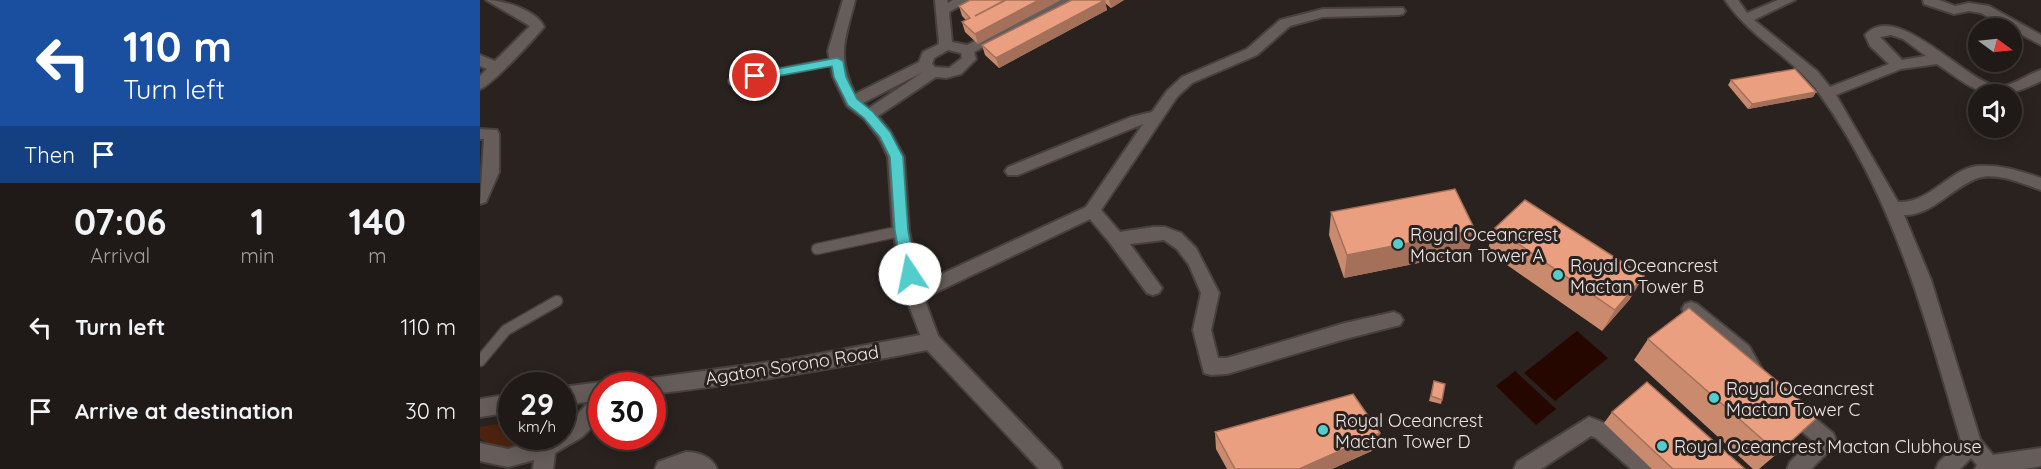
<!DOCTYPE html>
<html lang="en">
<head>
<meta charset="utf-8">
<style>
  body { margin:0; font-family:Quicksand,sans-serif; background:#2c2724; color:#f1f3f6; height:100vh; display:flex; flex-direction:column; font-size:22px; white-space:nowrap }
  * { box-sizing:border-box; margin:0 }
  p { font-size:20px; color:#a1a1a1 }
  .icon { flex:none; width:33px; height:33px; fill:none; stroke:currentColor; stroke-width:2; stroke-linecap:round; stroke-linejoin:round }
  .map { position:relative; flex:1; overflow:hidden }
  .details { display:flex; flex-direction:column; background:#1f1a17; width:480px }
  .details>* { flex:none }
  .guide { background:#1a4fa0; color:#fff; overflow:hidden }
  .needle { width:39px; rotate:105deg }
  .tools { position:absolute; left:1488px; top:18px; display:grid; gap:12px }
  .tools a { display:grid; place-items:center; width:54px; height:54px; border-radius:50%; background:#1f1a17; box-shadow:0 3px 15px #0003,0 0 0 2px #3c3836; font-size:30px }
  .speed { position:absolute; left:18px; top:372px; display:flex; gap:12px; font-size:30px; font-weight:700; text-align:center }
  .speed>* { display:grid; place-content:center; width:78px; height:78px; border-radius:50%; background:#1f1a17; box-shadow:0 3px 15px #0003,0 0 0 2px #3c3836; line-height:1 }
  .speed small { font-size:15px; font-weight:400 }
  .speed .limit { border:9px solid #d22; background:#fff; color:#111 }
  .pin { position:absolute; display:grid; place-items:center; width:51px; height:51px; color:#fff; margin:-26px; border:3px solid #fff; border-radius:50%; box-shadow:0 2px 6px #0007 }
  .me { position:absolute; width:66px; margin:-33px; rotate:349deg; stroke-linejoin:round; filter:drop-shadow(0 0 4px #0008) }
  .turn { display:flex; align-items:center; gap:21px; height:126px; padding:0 24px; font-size:27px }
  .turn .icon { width:78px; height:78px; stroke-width:2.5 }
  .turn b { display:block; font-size:42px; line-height:51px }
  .then { display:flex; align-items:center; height:57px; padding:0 24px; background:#0003; gap:12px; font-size:22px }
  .eta { display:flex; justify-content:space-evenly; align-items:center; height:102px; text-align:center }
  .eta b { font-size:36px; font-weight:700; line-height:42px }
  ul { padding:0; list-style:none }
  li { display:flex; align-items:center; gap:18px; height:84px; padding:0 24px }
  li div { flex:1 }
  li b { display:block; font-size:22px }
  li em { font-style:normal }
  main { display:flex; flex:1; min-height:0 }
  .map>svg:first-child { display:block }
  .green { fill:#4d230f }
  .water { fill:#260700 }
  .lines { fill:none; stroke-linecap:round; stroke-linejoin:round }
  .service-far1-casing { stroke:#46413e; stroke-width:10 }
  .service-casing { stroke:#46413e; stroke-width:13 }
  .minor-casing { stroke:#46413e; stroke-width:4 }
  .tertiary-casing { stroke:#46413e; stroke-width:4 }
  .service-far1 { stroke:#665d5a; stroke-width:8 }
  .service { stroke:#665d5a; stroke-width:10 }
  .minor { fill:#665d5a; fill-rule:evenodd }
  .tertiary { fill:#665d5a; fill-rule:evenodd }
  .wall { fill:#c98a6e }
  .shaded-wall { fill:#a4705a }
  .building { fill:#eaa080; stroke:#a4705a; stroke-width:1.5 }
  .route { fill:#52cdcc; stroke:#358585; stroke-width:1.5 }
  .poi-dot { fill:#52cdcc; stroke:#29221f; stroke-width:2 }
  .labels { text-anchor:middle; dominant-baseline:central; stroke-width:6; stroke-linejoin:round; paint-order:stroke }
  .poi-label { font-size:18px; fill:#ece7e5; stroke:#29221f; text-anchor:start }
  .street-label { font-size:18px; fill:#ece7e5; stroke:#29221f }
</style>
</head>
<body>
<main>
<section class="details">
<div class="guide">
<div class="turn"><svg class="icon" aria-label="left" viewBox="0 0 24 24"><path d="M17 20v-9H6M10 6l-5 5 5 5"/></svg><div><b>110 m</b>Turn left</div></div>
<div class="then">Then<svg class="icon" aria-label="arrive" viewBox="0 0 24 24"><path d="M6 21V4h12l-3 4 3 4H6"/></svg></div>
</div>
<div class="eta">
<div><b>07:06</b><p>Arrival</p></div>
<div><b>1</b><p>min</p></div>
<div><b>140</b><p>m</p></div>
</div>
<ul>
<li><svg class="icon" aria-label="left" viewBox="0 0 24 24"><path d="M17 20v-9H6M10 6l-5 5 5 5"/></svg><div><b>Turn left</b></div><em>110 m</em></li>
<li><svg class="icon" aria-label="arrive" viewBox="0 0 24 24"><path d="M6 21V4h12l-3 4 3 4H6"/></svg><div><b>Arrive at destination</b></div><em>30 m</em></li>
</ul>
</section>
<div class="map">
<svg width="1561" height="469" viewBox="0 0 1561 469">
  <rect width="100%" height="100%" fill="#29221f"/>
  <path class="green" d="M 31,422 L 32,436 L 68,437 C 47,444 19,455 0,438 L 0,427 Z"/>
  <path class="water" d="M 1097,331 L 1128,358 L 1075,401 L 1044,373 Z
    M 1035,371 L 1076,409 L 1056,425 L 1016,386 Z"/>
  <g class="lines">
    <g class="service-far1-casing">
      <path id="service-far1" d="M 252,81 L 357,61"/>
    </g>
    <g class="service-casing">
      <path id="service" d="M 337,249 L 421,231
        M 0,361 L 26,330 L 77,301"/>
    </g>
    <g class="minor-casing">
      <path id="minor" d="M 6,0 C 22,0 57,10 64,27 C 55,38 11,86 0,89 L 0,76 L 7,69 L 0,66 L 0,55 L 15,61 L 50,26 Z
        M 363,0 L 375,0 C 365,41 356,54 375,94 L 439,62 L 443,52 L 459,44 L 455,0 L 467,0 L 468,3 L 473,0 L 490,0 L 469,12 L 472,42 L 487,45 L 577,0 L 593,0 L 494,52 L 496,59 L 481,74 L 466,78 L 456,77 L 398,116 L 410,131 L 424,157 L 429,231 L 440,284 L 606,207 L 663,124 L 538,175 L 528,175 L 525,171 L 528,167 L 651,117 L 672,112 L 687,91 L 702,77 L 767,49 L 800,20 L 843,9 L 923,8 L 925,11 L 923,14 L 918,15 L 843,17 L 810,26 L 777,55 L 712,83 L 697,97 L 621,210 L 640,232 L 673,227 L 685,227 L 701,233 L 716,248 L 739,293 L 731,330 L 738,358 L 747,358 L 865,323 L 914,312 L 920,315 L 923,320 L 920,325 L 865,339 L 747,374 L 731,375 L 724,373 L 713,330 L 721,293 L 709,265 L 697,249 L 684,240 L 650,244 L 682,288 L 679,293 L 673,295 L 667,293 L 630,243 L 610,219 L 444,298 L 460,341 L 457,347 L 451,349 L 445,347 L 425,295 L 413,231 L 408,157 L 399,138 L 384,119 L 367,106 L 353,77 L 348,51 ZM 468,50 L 481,53 L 482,58 L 469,68 L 455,67 L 452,64 L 454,58 ZM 443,72 L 389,108 L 383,103 Z
        M 1245,0 L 1258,0 L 1267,13 L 1298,0 L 1315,0 L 1274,20 L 1337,71 L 1350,87 L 1409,64 L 1390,46 L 1385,35 C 1416,0 1482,78 1514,85 C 1531,89 1545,75 1561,70 L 1561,81 C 1511,106 1499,93 1457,64 L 1421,69 L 1356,95 L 1418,202 C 1449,204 1470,169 1497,166 C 1520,164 1540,171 1561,178 L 1561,190 C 1543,184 1517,172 1498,178 C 1472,187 1452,216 1424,215 L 1451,280 L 1500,439 L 1513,455 L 1561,448 L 1561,466 L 1545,469 L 1495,469 L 1497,465 L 1491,458 L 1480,469 L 1456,469 L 1459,462 L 1481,441 C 1446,322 1415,199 1341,96 C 1314,57 1272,40 1245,0 ZM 1411,35 L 1423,39 L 1446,56 L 1422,60 L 1400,37 Z
        M 1443,0 L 1459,0 L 1475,6 L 1489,3 L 1509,6 L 1561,35 L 1561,45 L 1501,13 L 1489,11 L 1474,14 L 1444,4 Z
        M 0,129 L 17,130 L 19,134 L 19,172 L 6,202 L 0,204 L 4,139 L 0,139 Z
        M 1211,302 L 1217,304 L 1269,346 L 1283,371 L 1281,377 L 1274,379 L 1267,377 L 1257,358 L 1205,314 L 1202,309 L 1205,304 Z
        M 122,390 L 120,419 L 102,437 L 75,453 L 73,469 L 53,469 L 54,460 L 28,467 L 0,461 L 0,443 L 28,449 L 68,436 L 82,436 L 82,428 C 98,419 111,394 122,390 Z
        M 1312,402 L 1319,405 L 1353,433 L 1356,440 L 1353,447 L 1331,469 L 1307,469 L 1310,462 L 1332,440 L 1305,417 L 1302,411 L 1305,405 Z
        M 1109,417 L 1130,425 L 1172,462 L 1175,469 L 1151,469 L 1116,438 L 1111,436 L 1061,469 L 1034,469 L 1037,462 Z
        M 206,452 C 219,452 232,457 237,469 L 175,469 L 178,462 Z"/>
    </g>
    <g class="tertiary-casing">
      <path id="tertiary" d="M 451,333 L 457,335 L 579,462 L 582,469 L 559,469 L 447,350 C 356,368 265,384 172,394 L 172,386 L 163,386 L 165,380 L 172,378 L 312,359 Z
        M 122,382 L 129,386 L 122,386 L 122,400 L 82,405 L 82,387 Z
        M 32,394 L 32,412 L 0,417 L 0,399 Z"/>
    </g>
    <use href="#service-far1" class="service-far1"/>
    <use href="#service" class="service"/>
    <use href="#minor" class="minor"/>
    <use href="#tertiary" class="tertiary"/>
  </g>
  <path class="wall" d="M 490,0 L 498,44 L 485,32 L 482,22 L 486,20 L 482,16 L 479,6 Z
    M 592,0 L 644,0 L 631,8 L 625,3 L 627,10 L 519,68 L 505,55 L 502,45 Z
    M 1251,80 L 1336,92 L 1333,97 L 1268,109 L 1248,85 Z
    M 851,212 L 988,253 L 864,278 L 849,235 Z
    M 1015,228 L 1150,299 L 1122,331 L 1007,251 Z
    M 1168,339 L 1298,453 L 1279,469 L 1273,469 L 1154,360 Z
    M 954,381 L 962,400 L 961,404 L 949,401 Z
    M 1132,412 L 1265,469 L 1172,469 L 1124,423 Z
    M 735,432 L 900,433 L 896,449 L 852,469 L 747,469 L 736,449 Z"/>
  <path class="shaded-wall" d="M 559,0 L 581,0 L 498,44 L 495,34 Z
    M 625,0 L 627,10 L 519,68 L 516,58 Z
    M 629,0 L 644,0 L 631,8 Z
    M 1336,92 L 1333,97 L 1268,109 L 1272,104 Z
    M 995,230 L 988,253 L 864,278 L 867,255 Z
    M 1164,276 L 1150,299 L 1122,331 L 1135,310 Z
    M 900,433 L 896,449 L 852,469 L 819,469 Z"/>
  <path class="building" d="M 490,0 L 525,0 L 495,16 L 526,0 L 559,0 L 495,34 L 482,22 L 490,18 L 479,6 Z
    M 592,0 L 625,0 L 516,58 L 502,45 Z
    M 1315,69 L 1336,92 L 1272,104 L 1251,80 Z
    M 975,189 L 995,230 L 867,255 L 851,212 Z
    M 1045,200 L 1164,276 L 1135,310 L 1015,228 Z
    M 1209,308 L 1339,416 L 1298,453 L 1168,339 Z
    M 954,381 L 965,384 L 962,400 L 951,396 Z
    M 1167,382 L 1265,469 L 1193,469 L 1132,412 Z
    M 873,394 L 900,433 L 819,469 L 755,469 L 735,432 Z"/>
  <path class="route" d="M 357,58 L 363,61 L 366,77 L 377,99 L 393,112 L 410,132 L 423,157 L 428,231 L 437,274 L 435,278 L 425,278 L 423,274 L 415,231 L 410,157 L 400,137 L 384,118 L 368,105 L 354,77 L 352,66 L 275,80 L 269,76 L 275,73 Z"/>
  <g class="poi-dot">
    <circle cx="918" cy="244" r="6"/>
    <circle cx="1078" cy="275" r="6"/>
    <circle cx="1234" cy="398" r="6"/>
    <circle cx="843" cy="430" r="6"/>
    <circle cx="1182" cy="446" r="6"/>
  </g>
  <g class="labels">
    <g class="poi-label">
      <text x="930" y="234">Royal Oceancrest<tspan x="930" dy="21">Mactan Tower A</tspan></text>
      <text x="1090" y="265">Royal Oceancrest<tspan x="1090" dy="21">Mactan Tower B</tspan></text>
      <text x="1246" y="388">Royal Oceancrest<tspan x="1246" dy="21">Mactan Tower C</tspan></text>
      <text x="855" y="420">Royal Oceancrest<tspan x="855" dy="21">Mactan Tower D</tspan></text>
      <text x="1194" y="446">Royal Oceancrest Mactan Clubhouse</text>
    </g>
    <g class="street-label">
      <text transform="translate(312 365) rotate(-9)">Agaton Sorono Road</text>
    </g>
  </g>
</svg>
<div class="tools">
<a><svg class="needle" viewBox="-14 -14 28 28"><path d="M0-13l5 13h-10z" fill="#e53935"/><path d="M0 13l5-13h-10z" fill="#a1a1a1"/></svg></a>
<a><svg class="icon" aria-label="sound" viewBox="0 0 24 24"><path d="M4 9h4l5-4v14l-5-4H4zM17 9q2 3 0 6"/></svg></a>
</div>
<div class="speed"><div>29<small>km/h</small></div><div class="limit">30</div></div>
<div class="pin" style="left:275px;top:76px;background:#d93025"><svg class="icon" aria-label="arrive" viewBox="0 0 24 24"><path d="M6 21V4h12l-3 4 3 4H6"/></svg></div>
<svg class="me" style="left:430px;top:274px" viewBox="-20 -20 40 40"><circle r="19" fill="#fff"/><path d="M0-13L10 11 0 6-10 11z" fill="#52cdcc"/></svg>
</div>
</main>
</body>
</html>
